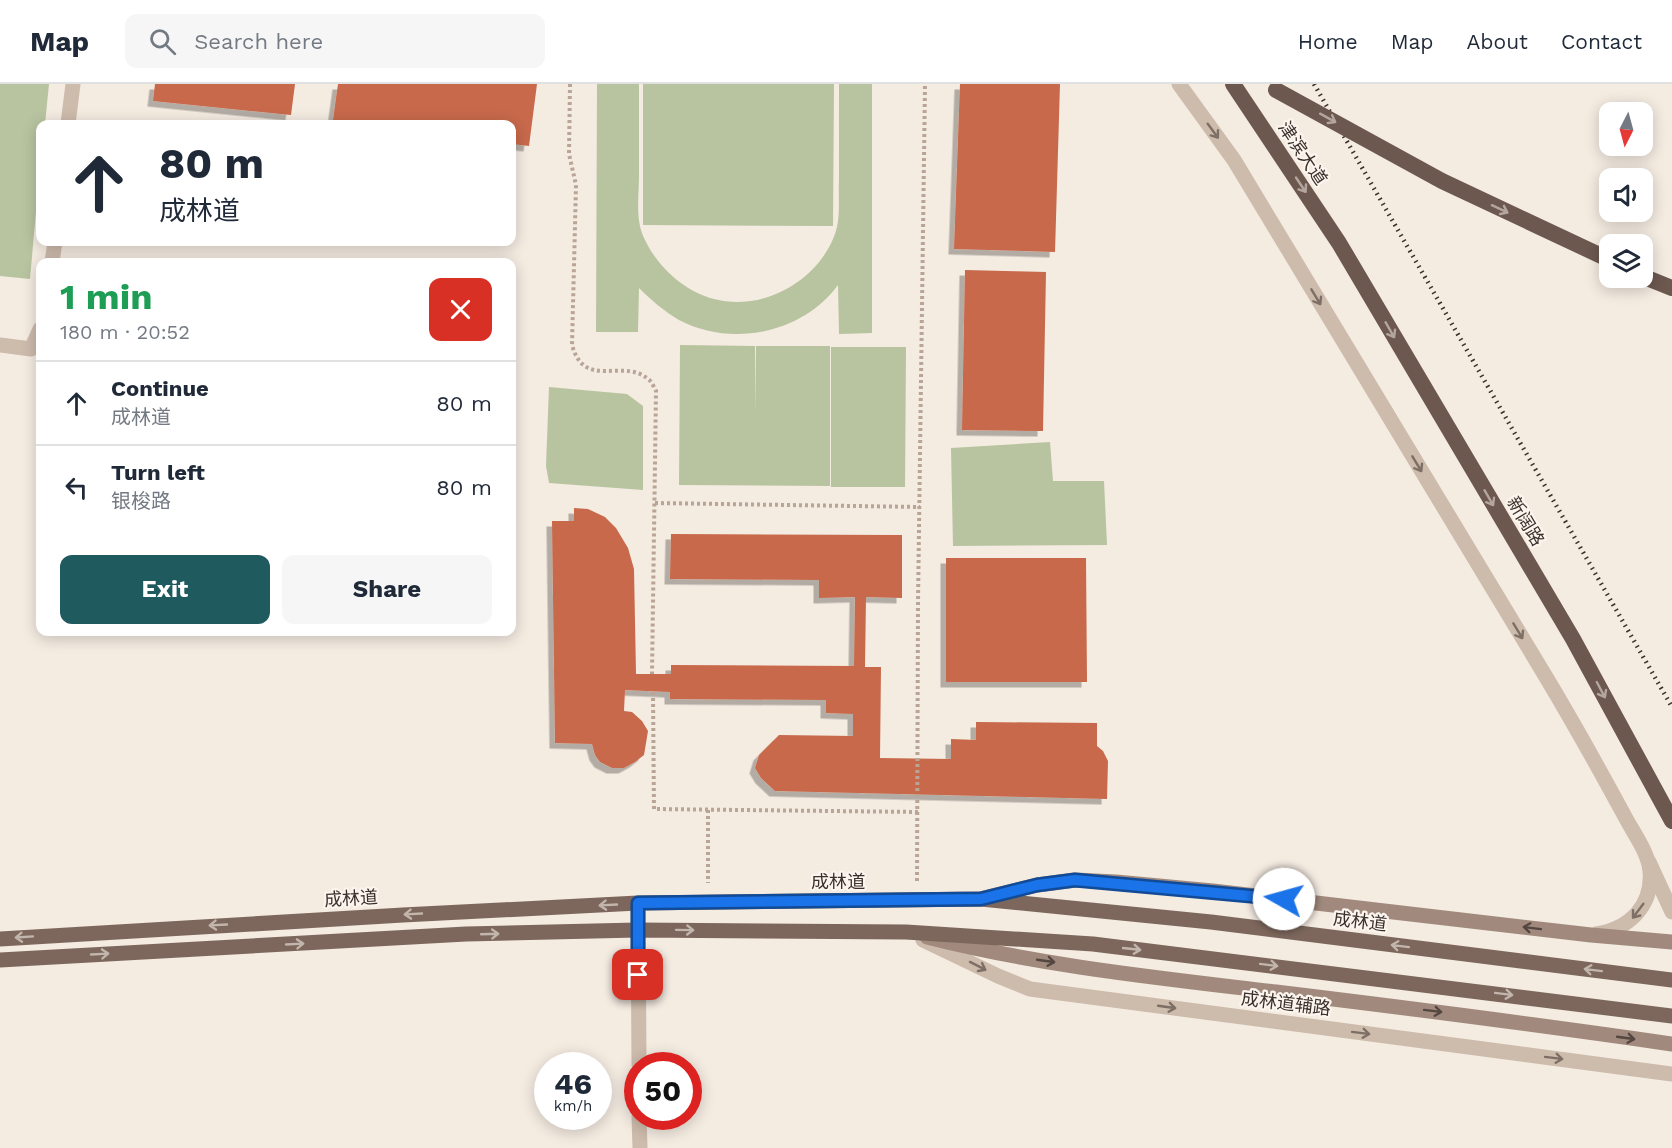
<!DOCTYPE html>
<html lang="en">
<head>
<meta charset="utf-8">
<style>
  body { margin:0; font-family:"Work Sans","Noto Sans SC",sans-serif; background:#f6f6f7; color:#1f2937; height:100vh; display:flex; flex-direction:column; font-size:22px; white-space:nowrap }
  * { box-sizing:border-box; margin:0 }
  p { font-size:20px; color:#747a83 }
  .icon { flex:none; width:33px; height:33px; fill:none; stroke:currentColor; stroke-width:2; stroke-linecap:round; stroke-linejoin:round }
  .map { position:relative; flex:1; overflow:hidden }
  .panel { position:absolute; left:36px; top:174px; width:480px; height:378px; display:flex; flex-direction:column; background:#fff; border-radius:12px; box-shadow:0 3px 15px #0003 }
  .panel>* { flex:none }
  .guide { position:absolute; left:36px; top:36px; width:480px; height:126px; border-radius:12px; box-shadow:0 3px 15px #0003; background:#fff; color:#1f2937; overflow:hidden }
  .needle { width:39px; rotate:186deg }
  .controls { position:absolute; left:1599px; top:18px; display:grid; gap:12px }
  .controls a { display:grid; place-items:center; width:54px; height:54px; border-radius:12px; background:#fff; box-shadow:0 3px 15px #0003; font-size:30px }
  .speed { position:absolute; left:534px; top:968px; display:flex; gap:12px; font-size:30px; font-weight:700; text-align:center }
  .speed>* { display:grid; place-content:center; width:78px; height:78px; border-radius:50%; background:#fff; box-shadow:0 3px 15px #0003; line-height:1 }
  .speed small { font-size:15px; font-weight:400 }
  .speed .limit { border:9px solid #d22; background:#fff; color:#111 }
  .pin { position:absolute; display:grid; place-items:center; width:51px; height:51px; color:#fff; margin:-26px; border-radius:12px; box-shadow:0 3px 9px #0006 }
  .me { position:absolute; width:66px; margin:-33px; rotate:277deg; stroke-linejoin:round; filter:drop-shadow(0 0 4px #0008) }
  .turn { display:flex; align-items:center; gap:21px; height:126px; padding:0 24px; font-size:27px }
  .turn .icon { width:78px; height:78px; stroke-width:2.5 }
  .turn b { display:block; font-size:42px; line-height:51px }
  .round { display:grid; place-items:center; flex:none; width:63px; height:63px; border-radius:12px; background:#f6f6f7 }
  .overview { display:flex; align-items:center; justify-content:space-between; height:102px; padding:0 24px }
  h1 { font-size:36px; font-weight:700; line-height:45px; color:#1e9e55 }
  .button { display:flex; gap:12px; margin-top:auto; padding:12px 24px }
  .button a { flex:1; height:69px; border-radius:12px; background:#1f5a5e; color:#fff; font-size:24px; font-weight:700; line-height:69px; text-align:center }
  .button a+a { background:#f6f6f7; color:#1f2937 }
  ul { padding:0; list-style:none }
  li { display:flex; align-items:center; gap:18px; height:84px; padding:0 24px; border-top:2px solid #e0e1e3 }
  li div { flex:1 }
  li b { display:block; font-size:22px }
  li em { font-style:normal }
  header { display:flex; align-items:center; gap:36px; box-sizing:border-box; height:84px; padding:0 30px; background:#fff; border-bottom:2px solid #e0e1e3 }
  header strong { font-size:28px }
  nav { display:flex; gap:33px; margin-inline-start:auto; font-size:21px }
  .search { width:420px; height:54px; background:#f6f6f7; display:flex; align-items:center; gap:15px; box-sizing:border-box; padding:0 21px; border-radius:12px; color:#747a83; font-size:22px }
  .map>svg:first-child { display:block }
  .green { fill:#b8c4a0 }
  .building { fill:#c8694b; filter:url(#shadow) }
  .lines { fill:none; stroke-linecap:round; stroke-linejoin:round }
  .path { stroke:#b9a596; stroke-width:4; stroke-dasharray:3 3; stroke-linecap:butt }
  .minor { stroke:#cdbbac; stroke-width:15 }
  .tertiary { stroke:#cdbbac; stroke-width:15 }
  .secondary { stroke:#a18a7d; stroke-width:15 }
  .primary { stroke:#7d675c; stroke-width:15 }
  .trunk { stroke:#6c584f; stroke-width:16 }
  .rail { stroke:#3b302b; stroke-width:4.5; stroke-dasharray:1.5 4.5; stroke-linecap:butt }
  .trunk-bridge { stroke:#6c584f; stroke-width:16 }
  .oneway { stroke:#b4a69e }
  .oneway2 { stroke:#7d6f65 }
  .oneway3 { stroke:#c2b5ac }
  .oneway4 { stroke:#544640 }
  .route-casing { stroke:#114b97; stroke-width:15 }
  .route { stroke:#1a73e8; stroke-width:10 }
  .labels { text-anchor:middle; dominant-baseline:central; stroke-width:4.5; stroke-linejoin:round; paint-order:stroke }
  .street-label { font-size:18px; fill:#3b302b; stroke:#fbf5ee }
</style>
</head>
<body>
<header>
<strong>Map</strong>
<div class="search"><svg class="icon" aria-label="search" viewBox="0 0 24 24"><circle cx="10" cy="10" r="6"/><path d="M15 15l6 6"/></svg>Search here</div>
<nav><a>Home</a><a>Map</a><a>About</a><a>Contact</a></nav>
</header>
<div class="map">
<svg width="1672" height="1064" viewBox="0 0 1672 1064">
  <defs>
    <filter id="shadow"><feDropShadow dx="-5.5" dy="5.5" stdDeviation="0" flood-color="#0004"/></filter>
  </defs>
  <rect width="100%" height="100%" fill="#f4ebe1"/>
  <path class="green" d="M 0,0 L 49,0 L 45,40 L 40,40 L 40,82 L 30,195 L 0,192 Z
    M 597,0 L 639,0 C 639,30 639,61 639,91 C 639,112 635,135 644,154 C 657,182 683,207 714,215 C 763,228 818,197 835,150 C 841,133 838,113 839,96 C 839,64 839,32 839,0 L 872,0 L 872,249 L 839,250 L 838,201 C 803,249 732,264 679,236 C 664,227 651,216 639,204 L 638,248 L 596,248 Z
    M 643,0 L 834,0 L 833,142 L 643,141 Z
    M 680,261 L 755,262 L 755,329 L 756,262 L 830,262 L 830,402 L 679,401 Z
    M 831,263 L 906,263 L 905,403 L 831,403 Z
    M 549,303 L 627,310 L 643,322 L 643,406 L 549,399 L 546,382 Z
    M 1050,358 L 1053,397 L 1104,397 L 1107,461 L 953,462 L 951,364 Z"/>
  <path class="building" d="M 155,0 L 295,0 L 291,31 L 153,17 Z
    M 338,0 L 537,0 L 529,62 L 512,60 L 512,40 L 366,40 L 333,36 Z
    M 960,0 L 1060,0 L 1055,168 L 954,165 Z
    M 965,186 L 1046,188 L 1043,347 L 962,346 Z
    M 574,424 L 588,425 L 605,433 L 616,444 L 628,464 L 634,485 L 636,590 L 671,590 L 671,581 L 854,582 L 855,513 L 819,514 L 819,496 L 670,495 L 671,450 L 902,451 L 902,514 L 866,513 L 865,583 L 881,583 L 880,674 L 951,675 L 951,655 L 976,656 L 976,638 L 1097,639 L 1097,662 L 1103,667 L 1108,677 L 1107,715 L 775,707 L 761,694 L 755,684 L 759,671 L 779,651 L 853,652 L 853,630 L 826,629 L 826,616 L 670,615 L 670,608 L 625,606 L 624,627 L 632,628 L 642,637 L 648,647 L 644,671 L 635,678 L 624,684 L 612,684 L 600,678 L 595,671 L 592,660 L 555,659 L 552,437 L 574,437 Z
    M 946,474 L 1086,474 L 1087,598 L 946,598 Z"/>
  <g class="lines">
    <path class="path" d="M 570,0 L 569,70 L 576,101 L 572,261 C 585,307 622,273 648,295 C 652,297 654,304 656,307 L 652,590
      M 655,419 L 920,423
      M 653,608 L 654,725 L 918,728
      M 708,726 L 708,799
      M 917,797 L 918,519 L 925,0"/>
    <path class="minor" d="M 68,40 L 73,0
      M 52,178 L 55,158
      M 0,261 L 31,265 L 40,245
      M 1649,778 L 1672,828"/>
    <path class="tertiary" d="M 1179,0 L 1234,76 C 1338,248 1442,420 1546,593 C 1573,638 1598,683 1623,729 C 1632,747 1648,767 1650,787 C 1653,822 1629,845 1596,850
      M 638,819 L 639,981
      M 923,856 L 998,892 L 1030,905 L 1672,990
      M 639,1032 L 640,1064"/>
    <path class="secondary" d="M 984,814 L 1037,801 L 1075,796 L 1116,798 L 1213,807 L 1591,851 L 1672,858
      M 927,853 C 1041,882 1160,894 1276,908 C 1408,924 1540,941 1672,960"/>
    <path class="primary" d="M 0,855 L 403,831 L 638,819 L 981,815 L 1211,838 L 1672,896
      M 0,876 L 466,850 L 637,846 L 906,848 L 1093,860 L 1672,932"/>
    <path class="trunk" d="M 1233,0 L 1339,159 L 1573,555 L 1672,737
      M 1642,192 L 1672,204"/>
    <path class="rail" d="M 1314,0 L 1672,623"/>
    <path class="trunk-bridge" d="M 1276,6 L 1442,97 L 1610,176"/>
  </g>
  <defs><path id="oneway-shaft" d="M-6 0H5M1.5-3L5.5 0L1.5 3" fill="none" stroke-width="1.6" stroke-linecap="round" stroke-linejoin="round" transform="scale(1.5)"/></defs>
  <g class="oneway">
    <use href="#oneway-shaft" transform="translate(1328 34) rotate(29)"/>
    <use href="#oneway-shaft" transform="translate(1301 101) rotate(56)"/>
    <use href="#oneway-shaft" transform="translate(1500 125) rotate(25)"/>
    <use href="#oneway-shaft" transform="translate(1390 246) rotate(60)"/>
    <use href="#oneway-shaft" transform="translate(1489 414) rotate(60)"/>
    <use href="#oneway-shaft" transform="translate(1601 606) rotate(62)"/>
  </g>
  <g class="oneway2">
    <use href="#oneway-shaft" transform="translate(1213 47) rotate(54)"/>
    <use href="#oneway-shaft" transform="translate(1316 213) rotate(59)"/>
    <use href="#oneway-shaft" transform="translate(1417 380) rotate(59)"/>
    <use href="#oneway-shaft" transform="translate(1518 547) rotate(59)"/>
    <use href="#oneway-shaft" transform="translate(1638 827) rotate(127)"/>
    <use href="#oneway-shaft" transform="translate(978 882) rotate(27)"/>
    <use href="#oneway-shaft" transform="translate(1167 923) rotate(8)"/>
    <use href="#oneway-shaft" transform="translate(1361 949) rotate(7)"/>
    <use href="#oneway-shaft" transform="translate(1554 974) rotate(7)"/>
  </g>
  <g class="oneway3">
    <use href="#oneway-shaft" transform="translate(608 821) rotate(177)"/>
    <use href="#oneway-shaft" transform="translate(413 830) rotate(177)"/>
    <use href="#oneway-shaft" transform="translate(218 841) rotate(177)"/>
    <use href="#oneway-shaft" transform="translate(685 846) rotate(1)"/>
    <use href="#oneway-shaft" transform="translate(490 850) rotate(-2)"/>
    <use href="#oneway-shaft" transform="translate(24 853) rotate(176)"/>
    <use href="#oneway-shaft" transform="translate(295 860) rotate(-3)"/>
    <use href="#oneway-shaft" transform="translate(1400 862) rotate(-173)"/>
    <use href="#oneway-shaft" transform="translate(1132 865) rotate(6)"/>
    <use href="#oneway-shaft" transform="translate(100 870) rotate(-3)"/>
    <use href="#oneway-shaft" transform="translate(1269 881) rotate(7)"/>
    <use href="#oneway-shaft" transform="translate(1593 886) rotate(-173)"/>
    <use href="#oneway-shaft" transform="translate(1504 910) rotate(7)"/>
  </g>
  <g class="oneway4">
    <use href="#oneway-shaft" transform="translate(1532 844) rotate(-173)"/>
    <use href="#oneway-shaft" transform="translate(1046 877) rotate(8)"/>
    <use href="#oneway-shaft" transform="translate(1433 927) rotate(7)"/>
    <use href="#oneway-shaft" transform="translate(1626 954) rotate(8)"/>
  </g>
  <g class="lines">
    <g class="route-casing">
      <path id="route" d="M 638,891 L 638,819 L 981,815 L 1037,801 L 1075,796 L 1284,815"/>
    </g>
    <use href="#route" class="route"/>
  </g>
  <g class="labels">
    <g class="street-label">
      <text transform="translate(1303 69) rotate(56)">津滨大道</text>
      <text transform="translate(1526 437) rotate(59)">新阔路</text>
      <text x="838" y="797">成林道</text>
      <text transform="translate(351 814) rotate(-3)">成林道</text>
      <text transform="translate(1360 837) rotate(7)">成林道</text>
      <text transform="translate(1286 919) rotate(7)">成林道辅路</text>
    </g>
  </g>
</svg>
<div class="controls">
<a><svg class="needle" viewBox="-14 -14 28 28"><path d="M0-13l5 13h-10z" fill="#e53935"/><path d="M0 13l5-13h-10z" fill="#747a83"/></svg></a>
<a><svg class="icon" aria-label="sound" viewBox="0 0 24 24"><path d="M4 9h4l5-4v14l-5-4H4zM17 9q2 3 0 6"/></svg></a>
<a><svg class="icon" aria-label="layers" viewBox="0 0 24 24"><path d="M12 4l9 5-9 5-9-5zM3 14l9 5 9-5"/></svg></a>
</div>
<div class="speed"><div>46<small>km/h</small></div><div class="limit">50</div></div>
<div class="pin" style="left:638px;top:891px;background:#d93025"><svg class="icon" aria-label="arrive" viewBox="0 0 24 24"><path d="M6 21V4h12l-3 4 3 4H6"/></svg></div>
<svg class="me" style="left:1284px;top:815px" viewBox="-20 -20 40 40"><circle r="19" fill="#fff"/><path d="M0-13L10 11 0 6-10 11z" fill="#1a73e8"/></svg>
<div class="guide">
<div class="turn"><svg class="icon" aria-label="ahead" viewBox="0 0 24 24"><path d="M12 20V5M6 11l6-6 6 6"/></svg><div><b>80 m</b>成林道</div></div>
</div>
<section class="panel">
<div class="overview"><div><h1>1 min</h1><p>180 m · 20:52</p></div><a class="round" style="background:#d93025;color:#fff"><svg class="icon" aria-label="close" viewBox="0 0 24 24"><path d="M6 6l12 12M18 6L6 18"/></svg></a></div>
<ul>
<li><svg class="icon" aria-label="ahead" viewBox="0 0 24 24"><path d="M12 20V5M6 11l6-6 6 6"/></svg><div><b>Continue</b><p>成林道</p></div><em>80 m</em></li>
<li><svg class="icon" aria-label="left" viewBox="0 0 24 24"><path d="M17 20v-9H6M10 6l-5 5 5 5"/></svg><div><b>Turn left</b><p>银梭路</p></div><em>80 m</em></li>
</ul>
<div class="button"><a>Exit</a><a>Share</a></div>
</section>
</div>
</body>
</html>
